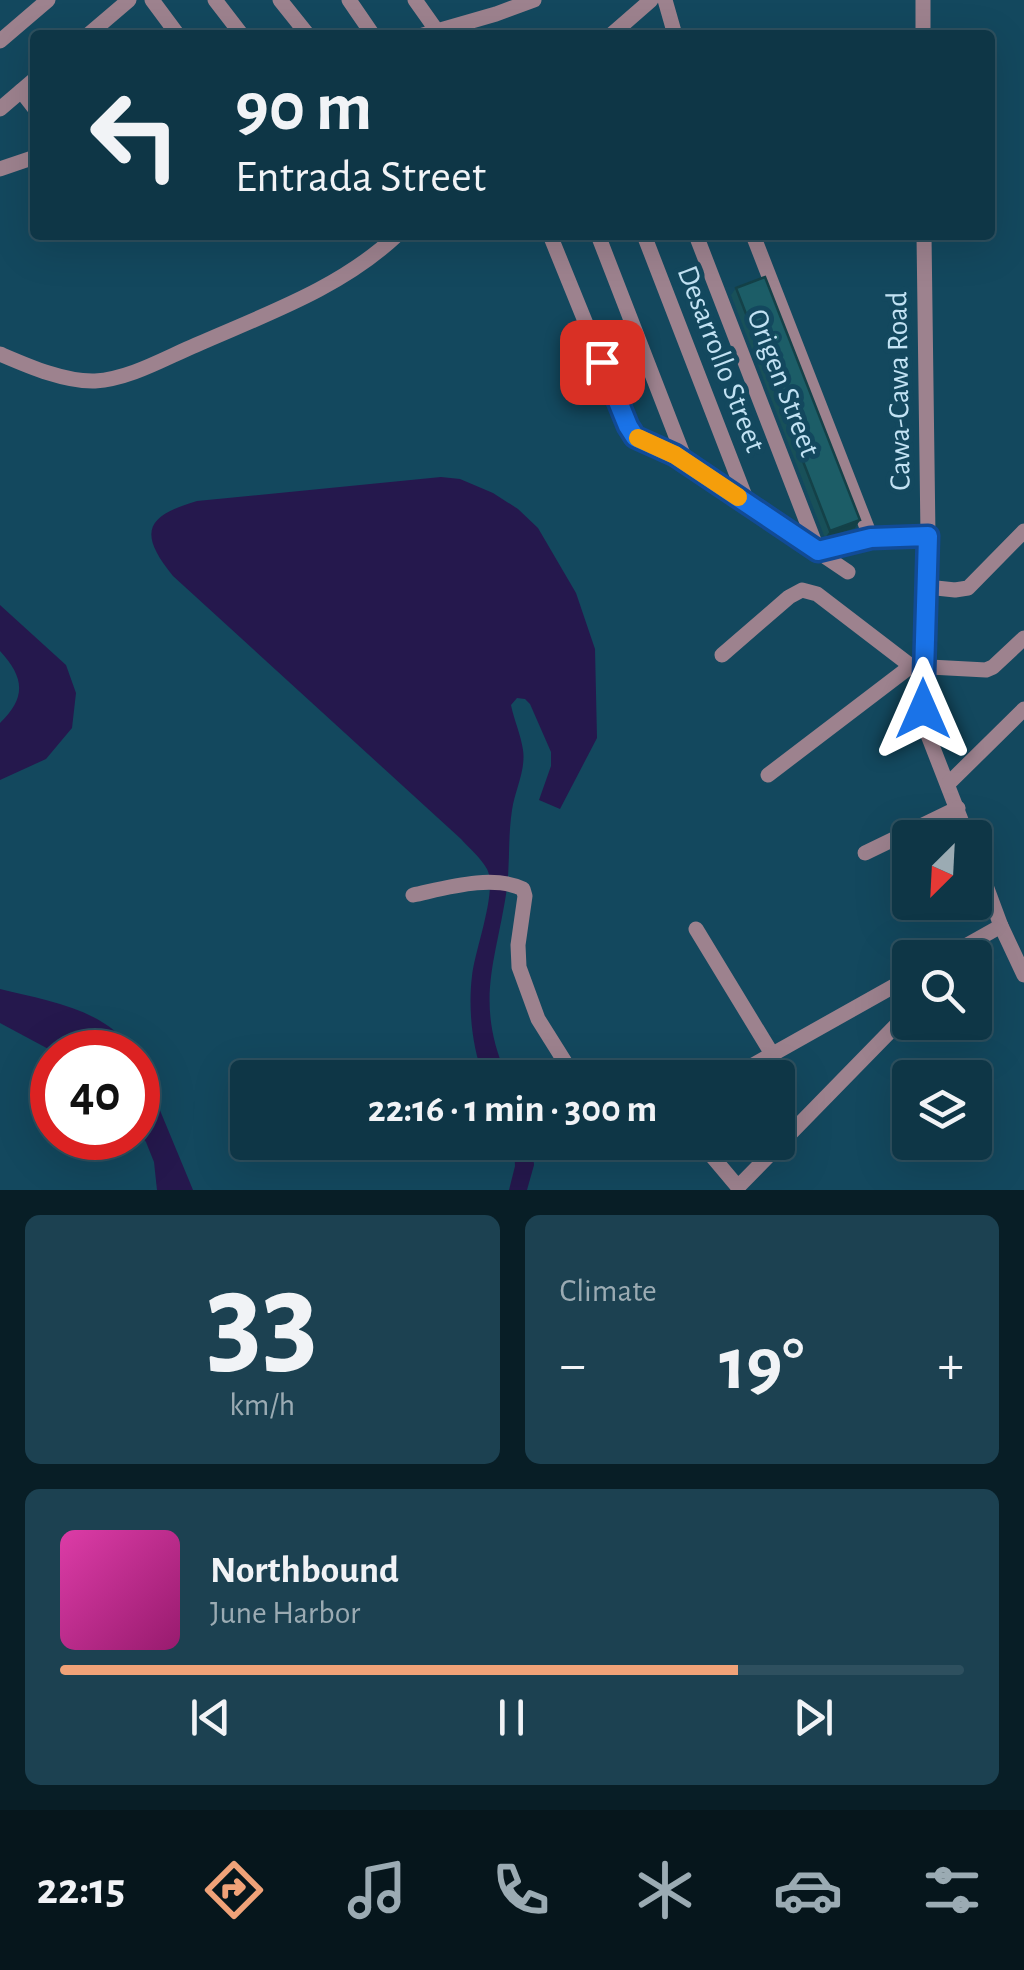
<!DOCTYPE html>
<html lang="en">
<head>
<meta charset="utf-8">
<style>
	:root { --surface:#0e3646; --page:#1c4151; --text:#f1f3f6; --muted:#9babb3; --line:#2e505f; --accent:#f0a278 }
	body { margin:0; font-family:"Alegreya Sans",sans-serif; background:var(--page); color:var(--text); height:100vh; display:flex; flex-direction:column; font-size:38px; white-space:nowrap }
	* { box-sizing:border-box; margin:0 }
	p { font-size:32px; color:var(--muted) }
	.icon { flex:none; width:55px; height:55px; fill:none; stroke:currentColor; stroke-width:2; stroke-linecap:round; stroke-linejoin:round }
	.map { position:relative; height:1190px; overflow:hidden }
	.sheet { display:flex; flex-direction:column; gap:25px; padding:25px; background:#081e26; flex:1 }
	.sheet>* { flex:none }
	.hud { position:absolute; left:30px; top:30px; width:965px; height:210px; border-radius:10px; box-shadow:0 10px 40px #0002,0 0 0 2px var(--line); background:#0e3646; color:var(--text); overflow:hidden }
	.needle { width:65px; rotate:204deg }
	.buttons { position:absolute; left:892px; top:820px; display:grid; gap:20px }
	.buttons a { display:grid; place-items:center; width:100px; height:100px; border-radius:10px; background:var(--surface); box-shadow:0 10px 40px #0002,0 0 0 2px var(--line); font-size:50px }
	.speed { position:absolute; left:30px; top:1030px; display:flex; gap:20px; font-size:50px; font-weight:700; text-align:center }
	.speed>* { display:grid; place-content:center; width:130px; height:130px; border-radius:50%; background:var(--surface); box-shadow:0 10px 40px #0002,0 0 0 2px var(--line); line-height:1 }
	.speed .limit { border:15px solid #d22; background:#fff; color:#111 }
	.pin { position:absolute; display:grid; place-items:center; width:85px; height:85px; color:#fff; margin:-42px; border-radius:20px; box-shadow:0 5px 15px #0006 }
	.me { position:absolute; width:110px; margin:-55px; rotate:0deg; stroke-linejoin:round; filter:drop-shadow(0 0 8px #0008) }
	.turn { display:flex; align-items:center; gap:35px; height:210px; padding:0 40px; font-size:45px }
	.turn .icon { width:130px; height:130px; stroke-width:2.5 }
	.turn b { display:block; font-size:70px; line-height:85px }
	.big { font-size:75px; font-weight:600; line-height:1.1 }
	.sheet .widget { flex:1; display:flex; flex-direction:column; justify-content:center; gap:15px; min-width:0; padding:0 35px; border-radius:15px; background:var(--page) }
	.sheet .dial { align-items:center; gap:0 }
	.dial b { font-size:130px; line-height:1 }
	.song { display:flex; align-items:center; gap:30px }
	.cover { width:120px; height:120px; border-radius:15px; background:linear-gradient(135deg,hsl(320 70% 55%),hsl(320 70% 35%)) }
	.played { height:10px; border-radius:5px; background:linear-gradient(90deg,var(--accent) 75%,var(--line) 75%) }
	.keys { display:flex; justify-content:space-around; direction:ltr }
	.heat { display:flex; justify-content:space-between; align-items:center; font-size:55px; direction:ltr }
	.sheet .tiles { flex:1; display:grid; gap:25px; grid-template-columns:1fr 1fr }
	.widget:last-child { grid-column:span 2 }
	.trip { position:absolute; left:230px; top:1060px; width:565px; height:100px; border-radius:10px; background:var(--surface); box-shadow:0 10px 40px #0002,0 0 0 2px var(--line); font-weight:600; line-height:100px; text-align:center }
	.tabs { display:flex; height:160px; justify-content:space-around; align-items:center; background:#06161c; color:var(--muted) }
	.tabs .icon { width:70px; height:70px }
	.tabs .on { color:var(--accent) }
	.tabs b { font-size:45px; color:var(--text) }
	.map>svg:first-child { display:block }
	.water { fill:#25184d }
	.lines { fill:none; stroke-linecap:round; stroke-linejoin:round }
	.minor { stroke:#9d828e; stroke-width:15 }
	.wall { fill:#185059 }
	.shaded-wall { fill:#144148 }
	.building { fill:#1c5d67; stroke:#144148; stroke-width:2.5 }
	.route-casing { stroke:#114b97; stroke-width:25 }
	.route { stroke:#1a73e8; stroke-width:18 }
	.slow { stroke:#f59e0b; stroke-width:18 }
	.labels { text-anchor:middle; dominant-baseline:central; stroke-width:10; stroke-linejoin:round; paint-order:stroke }
	.street-label { font-size:30px; fill:#c2e2f3; stroke:#13485e }
</style>
</head>
<body>
<div class="map">
<svg width="1024" height="1190" viewBox="0 0 1024 1190">
	<rect width="100%" height="100%" fill="#13485e"/>
	<g class="water">
		<path d="M441 477 460 479 493 493 518 509 538 528 576 593 595 649 597 738 560 809 539 800 551 766V752L530 704 525 699 517 698 511 705C514 720 521 735 523 750 526 770 515 790 512 810 508 836 510 862 507 888 496 963 474 1001 507 1077H484C472 1049 468 1007 472 976 475 949 498 890 487 869 481 858 469 848 461 839L173 576C138 533 145 516 197 501Z"/>
		<path d="M0 605 66 665 76 693 72 728 46 759 0 780V723C27 697 24 677 0 651Z"/>
		<path d="M0 989C45 1000 107 1009 133 1052H54L0 1023Z"/>
		<polygon points="138,1062 159,1108 193,1190 157,1190 154,1162 146,1142 138,1131"/>
		<polygon points="514,1143 532,1143 534,1165 527,1190 509,1190 515,1166"/>
	</g>
	<g class="lines">
		<g class="minor">
			<polyline points="152,0 178,35"/>
			<polyline points="215,0 242,35"/>
			<polyline points="280,0 308,35"/>
			<polyline points="349,0 373,35"/>
			<polyline points="415,0 437,31"/>
			<polyline points="665,0 675,35"/>
			<polyline points="923,0 923,35"/>
			<polyline points="88,35 129,0"/>
			<polyline points="423,35 496,14 534,0"/>
			<polyline points="611,35 651,0"/>
			<polyline points="0,41 48,0"/>
			<polyline points="21,91 35,109"/>
			<polyline points="0,109 35,79"/>
			<polyline points="0,169 35,157"/>
			<polyline points="550,235 630,432 635,437 675,455 848,572"/>
			<polyline points="598,235 686,462"/>
			<polyline points="644,235 748,504"/>
			<polyline points="696,235 818,551"/>
			<polyline points="753,235 871,538"/>
			<polyline points="924,235 928,536 923,709 926,730 968,838"/>
			<path d="M0 354C28 366 64 382 95 381 130 379 165 358 196 345 266 314 341 288 397 235"/>
			<polyline points="818,551 871,538 928,536"/>
			<polyline points="927,587 955,590 968,588 1024,531"/>
			<polyline points="722,655 789,597 802,590 817,594 911,666 986,670 993,667 1024,638"/>
			<polyline points="768,775 911,666"/>
			<polyline points="949,783 1024,709"/>
			<polyline points="865,853 958,808"/>
			<polyline points="975,856 1001,926 1024,975"/>
			<path d="M413 895C446 888 492 874 523 889L525 896 518 945 519 967 538 1019 575 1078"/>
			<polyline points="696,929 772,1054"/>
			<polyline points="944,958 1001,926"/>
			<polyline points="730,1078 910,977"/>
			<polyline points="700,1142 738,1187 910,1011"/>
		</g>
	</g>
	<polygon class="wall" points="736,288 860,520 855,528 825,538 731,295"/>
	<polygon class="shaded-wall" points="860,520 855,528 825,538 830,531"/>
	<polygon class="building" points="765,277 860,520 830,531 736,288"/>
	<g class="lines">
		<g class="route-casing">
			<polyline id="route" points="602,362 628,426 635,437 675,455 818,551 871,538 928,536 923,709"/>
		</g>
		<use href="#route" class="route"/>
		<polyline class="slow" points="638,438 675,455 738,497"/>
	</g>
	<g class="labels">
		<g class="street-label">
			<text transform="translate(721 359) rotate(69)">Desarrollo Street</text>
			<text transform="translate(783 383) rotate(69)">Origen Street</text>
			<text transform="translate(899 391) rotate(-91)">Cawa-Cawa Road</text>
		</g>
	</g>
</svg>
<div class="buttons">
<a><svg class="needle" viewBox="-14 -14 28 28"><path d="M0-13l5 13h-10z" fill="#e53935"/><path d="M0 13l5-13h-10z" fill="#9babb3"/></svg></a>
<a><svg class="icon" aria-label="search" viewBox="0 0 24 24"><circle cx="10" cy="10" r="6"/><path d="M15 15l6 6"/></svg></a>
<a><svg class="icon" aria-label="layers" viewBox="0 0 24 24"><path d="M12 4l9 5-9 5-9-5zM3 14l9 5 9-5"/></svg></a>
</div>
<div class="speed"><div class="limit">40</div></div>
<div class="pin" style="left:602px;top:362px;background:#d93025"><svg class="icon" aria-label="arrive" viewBox="0 0 24 24"><path d="M6 21V4h12l-3 4 3 4H6"/></svg></div>
<svg class="me" style="left:923px;top:709px" viewBox="-20 -20 40 40"><path d="M0-17L14 15 0 8-14 15z" fill="#1a73e8" stroke="#fff" stroke-width="4"/></svg>
<div class="trip">22:16 · 1 min · 300 m</div>
<div class="hud">
<div class="turn"><svg class="icon" aria-label="left" viewBox="0 0 24 24"><path d="M17 20v-9H6M10 6l-5 5 5 5"/></svg><div><b>90 m</b>Entrada Street</div></div>
</div>
</div>
<section class="sheet">
<div class="tiles">
<div class="widget dial"><b>33</b><p>km/h</p></div>
<div class="widget"><p>Climate</p>
<div class="heat"><a>−</a><b class="big">19°</b><a>+</a></div>
</div>
<div class="widget">
<div class="song"><i class="cover"></i><div><b>Northbound</b><p>June Harbor</p></div></div>
<div class="played"></div>
<div class="keys"><svg class="icon" aria-label="previous" viewBox="0 0 24 24"><path d="M18 5L8 12l10 7zM5 5v14"/></svg><svg class="icon" aria-label="pause" viewBox="0 0 24 24"><path d="M8 5v14M16 5v14"/></svg><svg class="icon" aria-label="next" viewBox="0 0 24 24"><path d="M6 5l10 7-10 7zM19 5v14"/></svg></div>
</div>
</div>
</section>
<nav class="tabs">
<b>22:15</b>
<svg class="icon on" aria-label="directions" viewBox="0 0 24 24"><path d="M12 3l9 9-9 9-9-9zM9 14v-3h6M13 9l2 2-2 2"/></svg>
<svg class="icon" aria-label="music" viewBox="0 0 24 24"><path d="M9 18V5l10-2v13"/><circle cx="6" cy="18" r="3"/><circle cx="16" cy="16" r="3"/></svg>
<svg class="icon" aria-label="phone" viewBox="0 0 24 24"><path d="M5 4h4l2 5-3 2q2 4 5 5l2-3 5 2v4C11 20 4 13 5 4z"/></svg>
<svg class="icon" aria-label="climate" viewBox="0 0 24 24"><path d="M12 3v18M4 7l16 10M4 17L20 7"/></svg>
<svg class="icon" aria-label="car" viewBox="0 0 24 24"><path d="M5 17H2v-5l4-1 3-4h7l3 4 3 1v5h-3M9 17h6M6 11h13"/><circle cx="7" cy="17" r="2"/><circle cx="17" cy="17" r="2"/></svg>
<svg class="icon" aria-label="filters" viewBox="0 0 24 24"><path d="M4 7h16M4 17h16"/><circle cx="9" cy="7" r="2"/><circle cx="15" cy="17" r="2"/></svg>
</nav>
</body>
</html>
